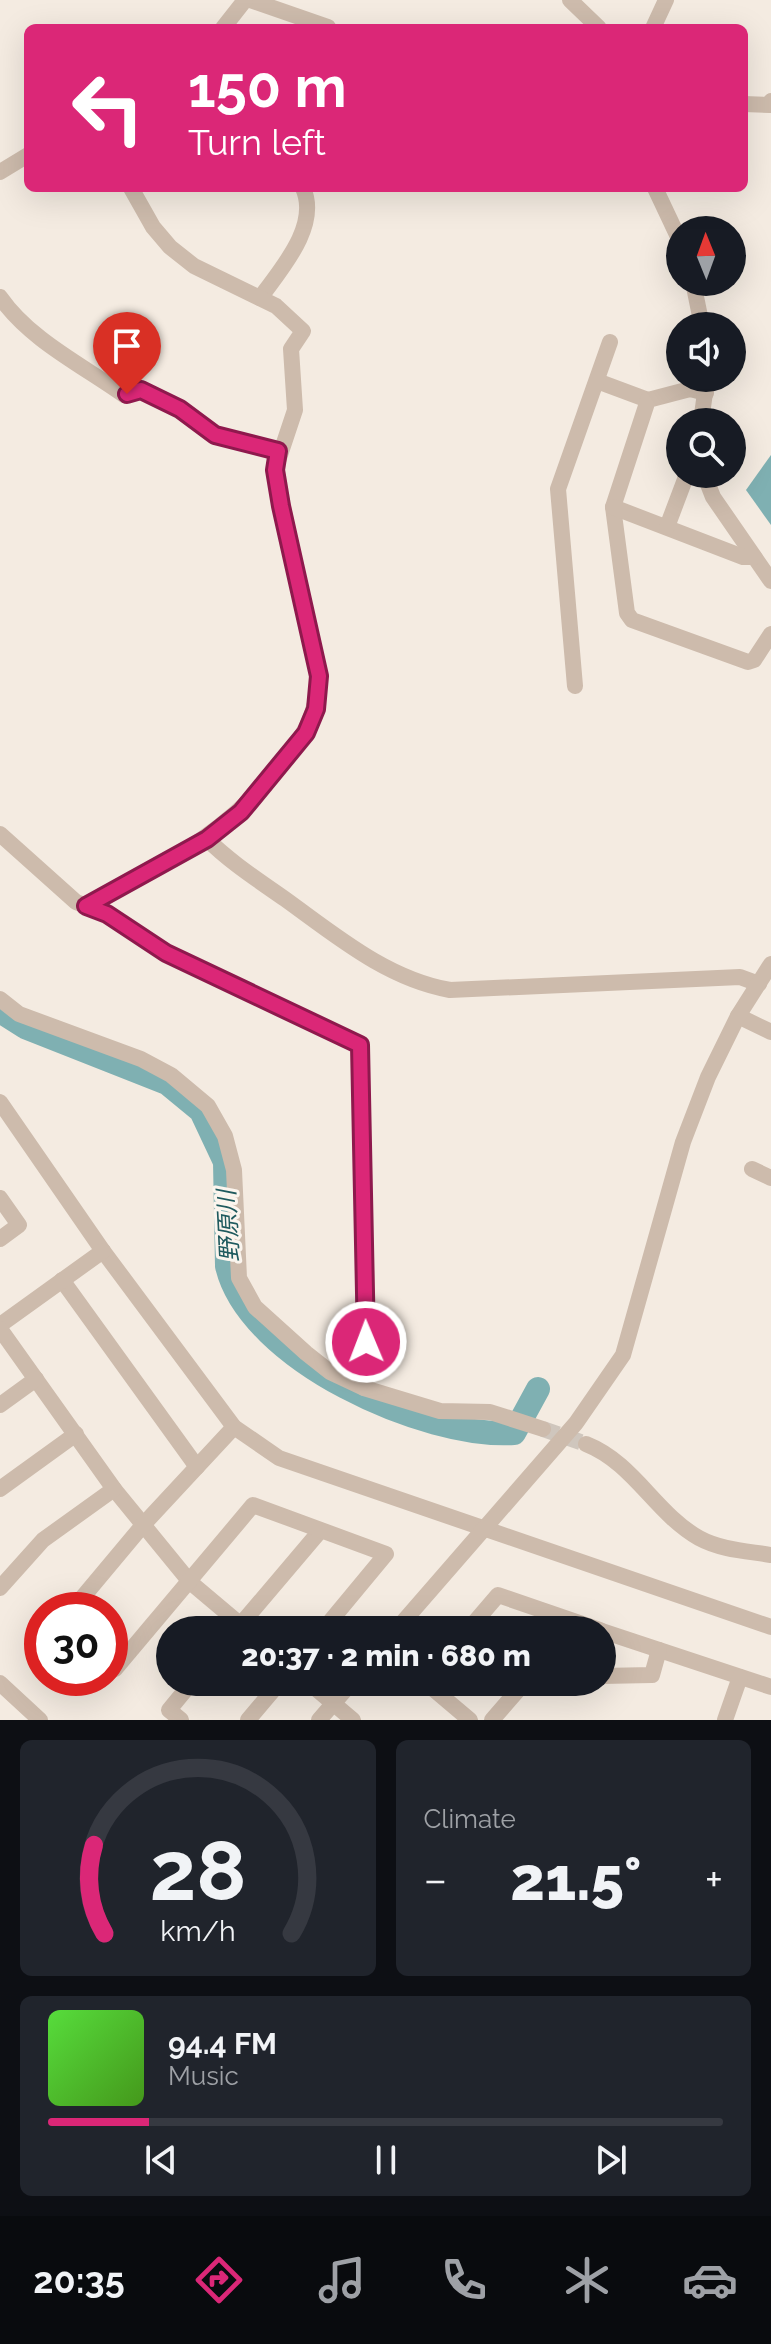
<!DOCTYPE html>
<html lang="en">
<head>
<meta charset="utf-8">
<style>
	:root { --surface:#171b24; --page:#20242c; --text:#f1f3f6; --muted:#9ea1a6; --line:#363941; --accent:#db2777 }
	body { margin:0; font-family:Raleway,"Noto Sans JP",sans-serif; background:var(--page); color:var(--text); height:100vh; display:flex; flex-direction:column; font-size:30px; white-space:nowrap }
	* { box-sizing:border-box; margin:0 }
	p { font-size:26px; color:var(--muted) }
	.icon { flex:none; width:44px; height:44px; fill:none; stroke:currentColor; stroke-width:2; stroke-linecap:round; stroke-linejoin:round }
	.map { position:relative; height:1720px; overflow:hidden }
	.sheet { display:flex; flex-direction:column; gap:20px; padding:20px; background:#0d0f14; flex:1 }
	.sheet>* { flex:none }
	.hud { position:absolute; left:24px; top:24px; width:724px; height:168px; border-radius:12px; box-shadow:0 8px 32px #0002; background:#db2777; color:#fff; overflow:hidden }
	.needle { width:52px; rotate:359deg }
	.buttons { position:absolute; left:666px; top:216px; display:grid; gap:16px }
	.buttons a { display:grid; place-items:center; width:80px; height:80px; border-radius:50%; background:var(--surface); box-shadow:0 8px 32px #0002; font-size:40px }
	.speed { position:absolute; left:24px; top:1592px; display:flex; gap:16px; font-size:40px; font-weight:700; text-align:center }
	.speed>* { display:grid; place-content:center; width:104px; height:104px; border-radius:50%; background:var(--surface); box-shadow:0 8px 32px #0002; line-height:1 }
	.speed .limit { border:12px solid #d22; background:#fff; color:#111 }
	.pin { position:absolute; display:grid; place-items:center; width:68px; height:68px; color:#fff; margin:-82px -34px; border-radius:50% 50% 50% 0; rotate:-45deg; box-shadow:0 0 8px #0007 }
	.pin .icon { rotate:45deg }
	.me { position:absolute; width:88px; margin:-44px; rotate:359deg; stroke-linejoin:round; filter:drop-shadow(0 0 6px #0008) }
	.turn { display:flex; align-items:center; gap:28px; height:168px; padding:0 32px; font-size:36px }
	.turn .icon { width:104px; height:104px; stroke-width:2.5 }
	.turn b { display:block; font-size:56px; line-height:68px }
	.big { font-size:60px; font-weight:800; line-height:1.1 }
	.sheet .card { flex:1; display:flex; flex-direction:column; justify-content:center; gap:12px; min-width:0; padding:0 28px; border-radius:12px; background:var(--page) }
	.sheet .dial { align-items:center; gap:0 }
	.dial svg { height:208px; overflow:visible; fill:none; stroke:var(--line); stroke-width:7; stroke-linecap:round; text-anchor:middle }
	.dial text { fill:var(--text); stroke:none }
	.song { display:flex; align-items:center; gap:24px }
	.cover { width:96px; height:96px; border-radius:12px; background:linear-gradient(135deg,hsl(110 70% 55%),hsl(100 70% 35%)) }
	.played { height:8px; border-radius:4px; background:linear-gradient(90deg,var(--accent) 15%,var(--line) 15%) }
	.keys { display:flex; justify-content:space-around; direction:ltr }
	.heat { display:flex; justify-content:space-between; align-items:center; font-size:44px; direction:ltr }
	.sheet .tiles { flex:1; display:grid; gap:20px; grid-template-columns:1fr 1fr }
	.card:last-child { grid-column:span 2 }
	.trip { position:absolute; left:156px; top:1616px; width:460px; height:80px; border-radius:40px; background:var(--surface); box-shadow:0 8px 32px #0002; font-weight:800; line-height:80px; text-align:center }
	.menu { display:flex; height:128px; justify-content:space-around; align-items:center; background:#090b0e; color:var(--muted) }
	.menu .icon { width:56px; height:56px }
	.menu .active { color:var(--accent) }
	.menu b { font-size:36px; color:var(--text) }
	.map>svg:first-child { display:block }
	.water { fill:#7fb0b2 }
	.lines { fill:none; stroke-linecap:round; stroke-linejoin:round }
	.river { stroke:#7fb0b2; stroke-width:24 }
	.minor-tunnel { stroke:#cfc6bd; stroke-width:16; stroke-dasharray:16 8; stroke-linecap:butt }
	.minor { stroke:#cdbbac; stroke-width:16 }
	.route-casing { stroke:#8e194d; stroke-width:20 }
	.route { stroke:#db2777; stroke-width:14 }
	.labels { text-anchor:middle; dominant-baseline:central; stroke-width:6; stroke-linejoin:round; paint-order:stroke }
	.water-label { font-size:24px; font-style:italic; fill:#1f5a5e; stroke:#fbf5ee }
</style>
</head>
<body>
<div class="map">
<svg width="771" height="1720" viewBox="0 0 771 1720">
	<rect width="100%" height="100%" fill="#f4ebe1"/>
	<polygon class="water" points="771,455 771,525 746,490"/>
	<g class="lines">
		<path class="river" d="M0 1011 25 1027 167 1083 201 1111 225 1162 227 1266C249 1360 425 1439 514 1433L538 1389"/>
		<polyline class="minor-tunnel" points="543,1429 586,1444"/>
		<g class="minor">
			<polyline points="250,0 328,27"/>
			<polyline points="570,0 599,28"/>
			<polyline points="223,28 245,0"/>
			<polyline points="653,28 666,0"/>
			<polyline points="744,104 770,105 771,101"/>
			<polyline points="0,172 28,155"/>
			<polyline points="655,188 680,241"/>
			<polyline points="693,282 702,326"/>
			<path d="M0 297C30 340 82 365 124 395L141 390 180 409 215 435 278 451"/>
			<path d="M260 298C281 269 320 226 303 188"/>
			<polyline points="597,381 648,400"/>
			<polyline points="706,393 690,389 648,400 613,507 627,613 632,620 748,662 754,660 771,634"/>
			<polyline points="701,422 707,378"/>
			<polyline points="704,474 713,497 771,581"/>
			<polyline points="613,507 743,557 754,557"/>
			<polyline points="667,527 687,474"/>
			<polyline points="575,686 558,489 610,342"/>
			<polyline points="0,834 76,902 107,914 166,953 360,1045 366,1371 364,1388"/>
			<path d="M207 839C230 862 258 880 285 899 335 935 387 979 450 990L740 977 759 984"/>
			<path d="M86 906C160 865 225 836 278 768 304 735 316 719 319 676L275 470 295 410 291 349 303 331 276 306 194 266 170 247 153 227 131 188"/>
			<polyline points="0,999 19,1014 141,1059 171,1075 208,1106 225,1136 234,1170 239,1278 255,1307 306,1353 330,1372 364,1388 440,1411 490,1412 543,1429"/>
			<polyline points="738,1016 771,1032"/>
			<polyline points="0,1102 103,1251 234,1427 279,1458 771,1627"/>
			<polyline points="752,1169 771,1178"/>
			<polyline points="0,1198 19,1225 0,1239"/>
			<polyline points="62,1280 197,1467"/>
			<polyline points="0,1325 103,1251"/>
			<polyline points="0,1329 114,1489 190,1582 247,1630"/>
			<polyline points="0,1405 36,1379"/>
			<path d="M586 1444C634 1463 655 1513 699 1538 721 1550 747 1551 771 1555"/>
			<polyline points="0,1489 76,1434"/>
			<polyline points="0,1588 43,1540 114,1489"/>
			<polyline points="72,1610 143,1525 234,1427"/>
			<polyline points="236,1630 320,1531"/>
			<polyline points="396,1630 576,1423 623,1355 683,1142 708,1077 738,1016 771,964"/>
			<polyline points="468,1630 498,1595 600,1630"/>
			<polyline points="602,1631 771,1687"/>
			<polyline points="110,1667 115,1669 253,1505 386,1554 323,1630"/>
			<polyline points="602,1676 652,1675 659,1650"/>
			<polyline points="308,1682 353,1720"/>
			<polyline points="425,1682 470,1720"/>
			<polyline points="0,1683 40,1720"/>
			<polyline points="181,1720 169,1710 192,1682"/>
			<polyline points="248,1720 280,1682"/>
			<polyline points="319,1720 352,1682"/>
			<polyline points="492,1720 525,1682"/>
			<polyline points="725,1720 740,1677"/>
		</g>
	</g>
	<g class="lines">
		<g class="route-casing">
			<polyline id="route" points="127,394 141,390 180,409 215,435 278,451 275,470 281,506 319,676 316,709 306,733 241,812 207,839 86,906 107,914 166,953 360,1045 366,1342"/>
		</g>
		<use href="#route" class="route"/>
	</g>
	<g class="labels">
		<g class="water-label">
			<text transform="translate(228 1226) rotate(-93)">野原川</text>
		</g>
	</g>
</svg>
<div class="buttons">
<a><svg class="needle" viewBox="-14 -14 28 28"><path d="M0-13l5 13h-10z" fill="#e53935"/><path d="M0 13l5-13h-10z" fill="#9ea1a6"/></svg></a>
<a><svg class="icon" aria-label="sound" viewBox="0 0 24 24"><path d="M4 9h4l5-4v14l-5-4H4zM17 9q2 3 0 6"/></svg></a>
<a><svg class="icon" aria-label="search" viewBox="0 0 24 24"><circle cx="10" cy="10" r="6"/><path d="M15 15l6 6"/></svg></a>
</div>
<div class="speed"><div class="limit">30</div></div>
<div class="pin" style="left:127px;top:394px;background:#d93025"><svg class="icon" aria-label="arrive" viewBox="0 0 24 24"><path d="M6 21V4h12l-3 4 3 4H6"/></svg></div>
<svg class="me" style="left:366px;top:1342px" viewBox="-20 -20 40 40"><circle r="17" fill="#db2777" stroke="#fff" stroke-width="3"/><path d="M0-11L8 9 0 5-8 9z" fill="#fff"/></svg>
<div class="trip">20:37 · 2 min · 680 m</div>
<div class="hud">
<div class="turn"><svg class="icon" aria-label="left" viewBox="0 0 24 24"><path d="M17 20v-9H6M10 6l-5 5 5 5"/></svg><div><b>150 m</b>Turn left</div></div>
</div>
</div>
<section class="sheet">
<div class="tiles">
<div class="card dial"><svg viewBox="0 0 100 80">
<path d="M14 69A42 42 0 1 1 86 69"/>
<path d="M14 69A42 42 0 0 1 10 35" stroke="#db2777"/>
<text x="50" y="56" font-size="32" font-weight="700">28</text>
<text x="50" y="72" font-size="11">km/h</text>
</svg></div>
<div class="card"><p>Climate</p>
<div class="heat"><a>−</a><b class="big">21.5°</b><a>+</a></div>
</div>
<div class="card">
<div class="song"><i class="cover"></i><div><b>94.4 FM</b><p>Music</p></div></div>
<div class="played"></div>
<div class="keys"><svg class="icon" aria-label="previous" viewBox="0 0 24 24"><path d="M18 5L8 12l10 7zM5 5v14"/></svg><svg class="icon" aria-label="pause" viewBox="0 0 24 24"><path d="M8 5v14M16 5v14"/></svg><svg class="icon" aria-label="next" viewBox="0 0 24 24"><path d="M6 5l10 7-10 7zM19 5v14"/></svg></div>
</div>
</div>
</section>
<nav class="menu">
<b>20:35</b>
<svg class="icon active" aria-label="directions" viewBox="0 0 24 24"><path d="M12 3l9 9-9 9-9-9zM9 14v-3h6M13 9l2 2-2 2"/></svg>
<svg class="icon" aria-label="music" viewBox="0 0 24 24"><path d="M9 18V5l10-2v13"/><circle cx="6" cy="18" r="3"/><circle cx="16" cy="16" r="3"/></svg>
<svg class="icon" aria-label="phone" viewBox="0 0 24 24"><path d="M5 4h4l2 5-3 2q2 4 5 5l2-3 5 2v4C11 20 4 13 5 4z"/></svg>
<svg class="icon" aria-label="climate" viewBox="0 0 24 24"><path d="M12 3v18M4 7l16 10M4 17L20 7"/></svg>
<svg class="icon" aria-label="car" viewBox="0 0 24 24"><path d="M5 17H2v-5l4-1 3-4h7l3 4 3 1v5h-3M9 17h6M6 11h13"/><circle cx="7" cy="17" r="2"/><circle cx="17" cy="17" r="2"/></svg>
</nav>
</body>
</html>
